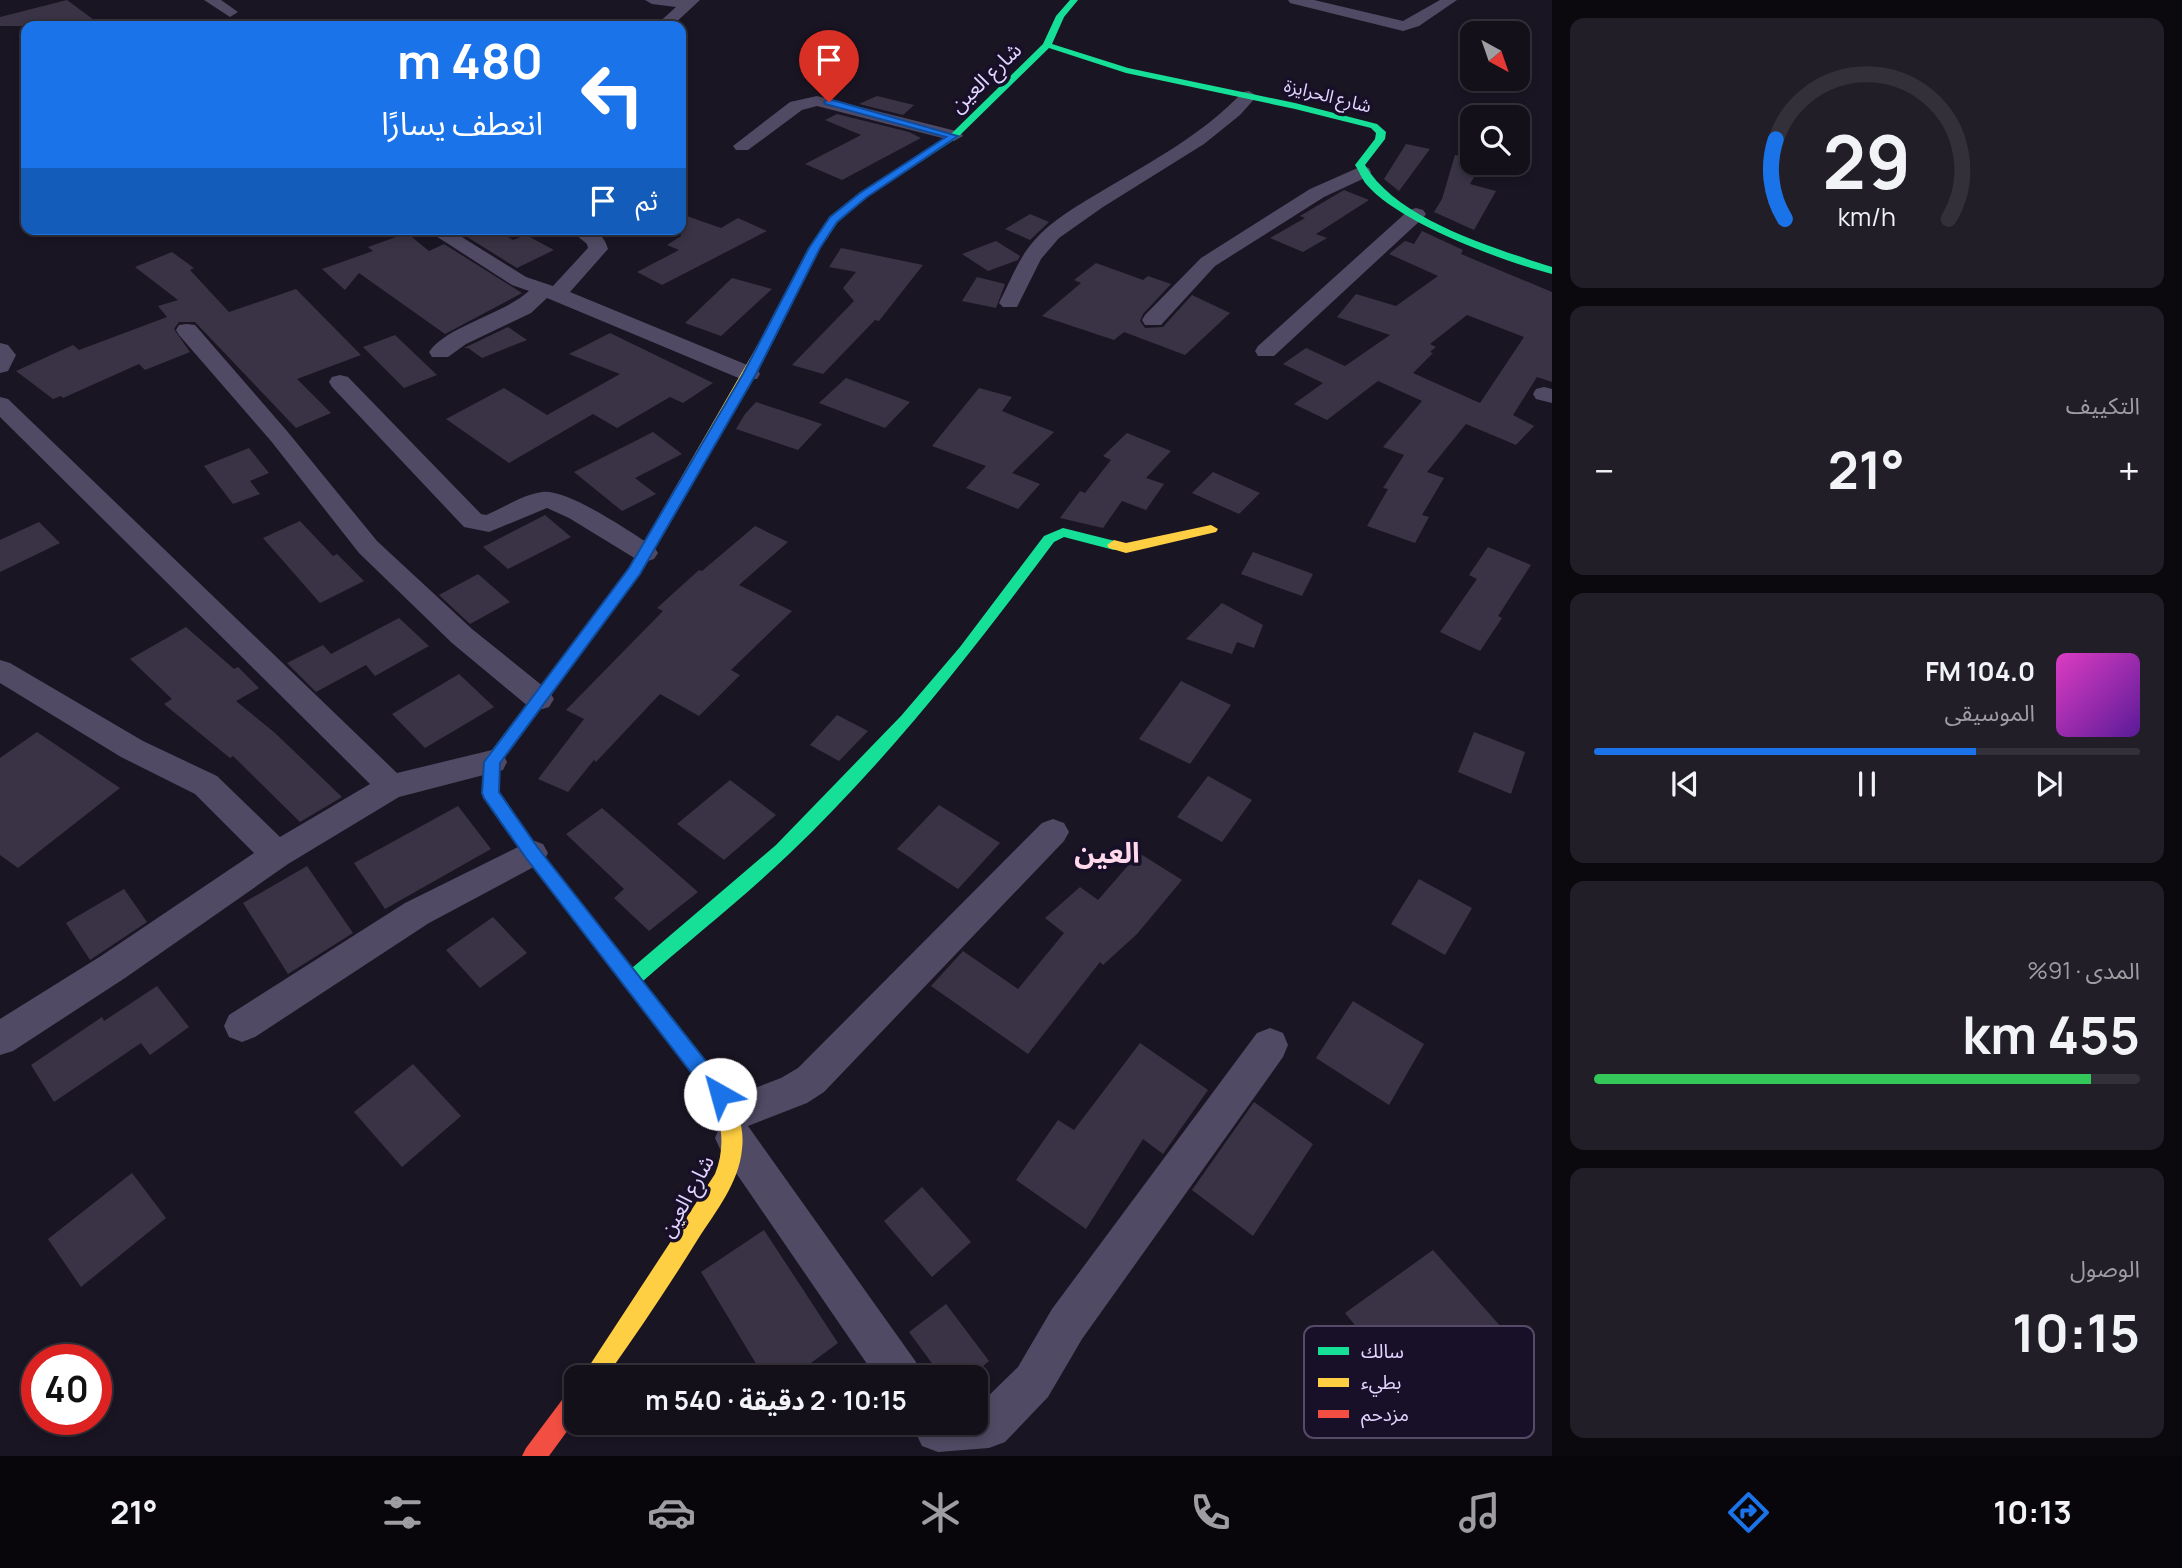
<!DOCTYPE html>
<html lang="ar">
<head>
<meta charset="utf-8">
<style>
	:root { --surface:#14101a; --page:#211e27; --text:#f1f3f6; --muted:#9d9da2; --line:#333039; --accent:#1a73e8 }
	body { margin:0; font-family:Manrope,"Noto Sans Arabic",sans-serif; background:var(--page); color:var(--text); direction:rtl; height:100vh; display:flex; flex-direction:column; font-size:26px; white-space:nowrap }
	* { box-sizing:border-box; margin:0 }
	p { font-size:23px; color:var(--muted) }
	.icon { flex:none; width:38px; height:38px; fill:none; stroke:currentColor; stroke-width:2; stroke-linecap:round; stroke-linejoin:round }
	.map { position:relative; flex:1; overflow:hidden; direction:ltr }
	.sheet { display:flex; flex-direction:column; gap:18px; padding:18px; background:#0b090e; width:630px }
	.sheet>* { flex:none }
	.banner { position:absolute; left:21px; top:21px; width:665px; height:214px; border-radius:14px; box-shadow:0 4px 10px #0003,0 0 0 2px var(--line); direction:rtl; background:#1a73e8; color:#fff; overflow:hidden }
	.needle { width:46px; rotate:140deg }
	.controls { position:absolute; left:1460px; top:21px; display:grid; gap:14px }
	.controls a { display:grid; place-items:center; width:70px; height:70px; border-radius:14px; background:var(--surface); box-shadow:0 4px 10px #0003,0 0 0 2px var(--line); font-size:35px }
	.speed { position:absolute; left:21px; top:1344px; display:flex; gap:14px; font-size:35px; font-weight:700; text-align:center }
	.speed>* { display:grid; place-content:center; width:91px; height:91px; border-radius:50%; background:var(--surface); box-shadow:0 4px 10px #0003,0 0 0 2px var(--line); line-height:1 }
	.speed .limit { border:10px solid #d22; background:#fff; color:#111 }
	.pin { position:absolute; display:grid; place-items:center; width:60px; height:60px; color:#fff; margin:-72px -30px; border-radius:50% 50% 50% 0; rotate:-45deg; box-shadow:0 0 7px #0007 }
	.pin .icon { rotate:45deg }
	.me { position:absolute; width:77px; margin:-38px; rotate:322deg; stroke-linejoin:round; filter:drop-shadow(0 0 5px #0008) }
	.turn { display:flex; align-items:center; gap:24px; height:147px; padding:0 28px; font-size:32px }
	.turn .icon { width:91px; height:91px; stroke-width:2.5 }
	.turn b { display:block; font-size:49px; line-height:60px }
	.then { display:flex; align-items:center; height:66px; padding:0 28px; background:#0003; gap:14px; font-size:26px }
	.big { font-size:52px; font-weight:700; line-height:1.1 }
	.sheet .widget { flex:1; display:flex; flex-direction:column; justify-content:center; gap:10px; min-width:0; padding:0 24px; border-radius:14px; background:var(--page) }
	.sheet .dial { align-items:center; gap:0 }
	.dial svg { height:182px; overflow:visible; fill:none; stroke:var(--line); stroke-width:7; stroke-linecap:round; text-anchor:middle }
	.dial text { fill:var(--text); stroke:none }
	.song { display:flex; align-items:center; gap:21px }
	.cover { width:84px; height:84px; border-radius:10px; background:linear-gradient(135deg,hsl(310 70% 55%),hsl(270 70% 35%)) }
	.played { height:7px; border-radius:4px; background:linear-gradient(90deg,var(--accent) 70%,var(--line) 70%) }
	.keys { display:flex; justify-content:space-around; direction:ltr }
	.heat { display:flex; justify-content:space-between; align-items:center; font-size:38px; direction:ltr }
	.charge { height:10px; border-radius:5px; background:linear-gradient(90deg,#34c759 91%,var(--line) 0) }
	.trip { position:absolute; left:564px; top:1365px; width:424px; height:70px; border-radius:14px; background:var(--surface); box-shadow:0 4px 10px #0003,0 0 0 2px var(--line); font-weight:700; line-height:70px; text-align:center; direction:rtl }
	.tabs { display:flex; height:112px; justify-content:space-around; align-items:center; background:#08060a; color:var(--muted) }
	.tabs .icon { width:49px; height:49px }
	.tabs .active { color:var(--accent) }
	.tabs b { font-size:32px; color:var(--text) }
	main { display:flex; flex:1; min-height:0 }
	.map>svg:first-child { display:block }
	.building { fill:#393345; fill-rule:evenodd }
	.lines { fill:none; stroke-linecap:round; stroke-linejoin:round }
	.street { fill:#504a64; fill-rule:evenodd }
	.fast { fill:#16e098; fill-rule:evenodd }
	.slow { fill:#ffcf43; fill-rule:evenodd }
	.jam { fill:#f24e42; fill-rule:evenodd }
	.route { fill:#1a73e8; stroke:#114b97; stroke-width:2 }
	.labels { text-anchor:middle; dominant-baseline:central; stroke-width:7; stroke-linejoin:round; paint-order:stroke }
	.far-street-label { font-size:18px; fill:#e2d6ff; stroke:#180f29 }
	.street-label { font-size:21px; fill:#e2d6ff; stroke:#180f29 }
	.district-label { font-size:28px; font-weight:bold; fill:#ffd8ea; stroke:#180f29 }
	.key { fill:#180f29; stroke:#554b69; stroke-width:2 }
	.key-label { font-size:19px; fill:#e2d6ff }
</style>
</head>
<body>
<main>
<section class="sheet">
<div class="widget dial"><svg viewBox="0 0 100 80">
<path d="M14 69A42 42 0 1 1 86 69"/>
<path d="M14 69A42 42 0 0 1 10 34" stroke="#1a73e8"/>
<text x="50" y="56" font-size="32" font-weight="700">29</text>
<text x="50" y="72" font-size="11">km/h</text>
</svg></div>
<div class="widget"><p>التكييف</p>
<div class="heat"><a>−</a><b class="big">21°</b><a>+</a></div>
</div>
<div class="widget">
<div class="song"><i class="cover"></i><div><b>104.0 FM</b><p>الموسيقى</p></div></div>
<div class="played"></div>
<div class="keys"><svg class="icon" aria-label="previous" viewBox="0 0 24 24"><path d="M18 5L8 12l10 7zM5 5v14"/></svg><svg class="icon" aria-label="pause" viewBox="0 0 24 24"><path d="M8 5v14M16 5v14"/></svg><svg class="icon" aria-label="next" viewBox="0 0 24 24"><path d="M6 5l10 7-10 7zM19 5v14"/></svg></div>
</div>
<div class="widget"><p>المدى · 91%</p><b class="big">455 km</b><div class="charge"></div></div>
<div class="widget"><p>الوصول</p><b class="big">10:15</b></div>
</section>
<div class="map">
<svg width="1552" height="1456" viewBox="0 0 1552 1456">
	<rect width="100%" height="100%" fill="#1a1523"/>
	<g class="building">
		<polygon points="67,0 102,26 0,26 0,17"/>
		<polygon points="877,96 914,105 903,115 859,104"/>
		<polygon points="837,114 909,132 921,138 842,180 805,164 861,135 825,120"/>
		<polygon points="1406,144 1430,149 1399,191 1384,179"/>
		<polygon points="1455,155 1472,159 1472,163 1482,163 1470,184 1496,191 1474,230 1434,212 1442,199"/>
		<polygon points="1344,190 1369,200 1316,234 1327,238 1303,252 1270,238 1305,218 1300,216"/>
		<polygon points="681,214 721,228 738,218 767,231 662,285 637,272 679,250 667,245 681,236"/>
		<polygon points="1030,214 1049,222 1030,240 1005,229"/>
		<polygon points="479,229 494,229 513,240 526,235 554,250 517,268 464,235"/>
		<path d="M1422 231 1463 250 1461 254 1552 292V382L1537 377 1513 415 1534 426 1516 445 1466 424 1427 472 1444 478 1422 515 1429 517 1415 543 1367 526 1388 489 1383 488 1404 455 1383 447 1422 401 1378 381 1327 420 1294 404 1323 383 1283 364 1306 348 1345 366 1390 335 1337 317 1356 294 1396 306 1438 276 1389 254 1405 241 1414 244ZM1467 315 1524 337 1480 403 1413 373 1433 353 1430 352 1436 347 1430 344Z"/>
		<polygon points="407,233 429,251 444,244 522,293 445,334 359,273 345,290 322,269 373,251 368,247"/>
		<polygon points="996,241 1020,256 1018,260 988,271 962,254"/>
		<polygon points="841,248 923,265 879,321 875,320 823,374 792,365 854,301 843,288 856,272 829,267"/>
		<polygon points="172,252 194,268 190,270 229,312 296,289 361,355 297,379 331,413 296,428 195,322 179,322 174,329 190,352 145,370 139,364 63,398 61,396 53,399 16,371 73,345 79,350 167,317 158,306 178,300 135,267"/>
		<polygon points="1096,263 1143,280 1148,276 1171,284 1143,314 1140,321 1145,328 1163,327 1192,295 1230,313 1185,355 1124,332 1114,340 1042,316 1081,283 1074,280"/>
		<polygon points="977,277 1005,284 996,308 962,301"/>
		<polygon points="732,278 772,289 721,336 685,323"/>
		<polygon points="508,327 527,340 482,358 468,348 464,348"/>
		<polygon points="610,333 713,383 683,403 670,397 617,428 593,414 509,463 446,419 504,388 547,415 620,374 569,354"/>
		<polygon points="395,335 437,375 404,388 363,347"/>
		<polygon points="846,378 910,402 885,428 819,403"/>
		<polygon points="979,388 1012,397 1002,411 1054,432 1012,473 1040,484 1018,509 966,488 986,466 932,446"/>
		<polygon points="756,402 822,424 798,450 736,429 745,414"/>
		<polygon points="653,432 682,454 635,478 656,494 622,511 574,472"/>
		<polygon points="1127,433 1171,451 1146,478 1164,484 1146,510 1122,501 1103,528 1060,518 1080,491 1085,493 1111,460 1103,456"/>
		<polygon points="249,448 269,473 250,481 260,494 233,504 204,466"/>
		<polygon points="1213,472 1260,493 1239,514 1192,493"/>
		<polygon points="545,515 571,537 508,569 483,547"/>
		<polygon points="300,521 333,556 337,554 364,581 320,603 263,538"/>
		<polygon points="39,522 60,543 0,572 0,540"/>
		<polygon points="755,526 788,542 739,585 792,611 731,670 740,675 699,716 660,694 596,762 594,760 568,792 538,779 584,719 566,710 663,611 657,608 699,570 702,571"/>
		<polygon points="1488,547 1531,565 1498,616 1502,618 1480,651 1440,632 1477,579 1469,575"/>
		<polygon points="1253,552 1313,574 1302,596 1241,574"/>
		<polygon points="478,574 510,602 470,624 439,595"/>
		<polygon points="1222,603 1263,625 1254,648 1237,642 1232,654 1186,639"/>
		<polygon points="399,618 429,646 375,676 366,665 316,692 287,663 323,645 331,654"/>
		<polygon points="186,627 234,669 238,667 259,688 236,701 275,733 342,797 300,822 233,756 230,758 164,704 172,699 130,659"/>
		<polygon points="459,674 494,707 425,748 392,714"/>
		<polygon points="1181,681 1231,705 1190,764 1139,739"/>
		<polygon points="837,715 868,731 839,761 810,745"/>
		<polygon points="37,732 120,788 18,868 0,855 0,758"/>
		<polygon points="1474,732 1525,752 1511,794 1458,772"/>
		<polygon points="1208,776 1252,800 1222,842 1177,817"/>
		<polygon points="730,780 776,815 724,860 677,824"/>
		<polygon points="939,805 1000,843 958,889 897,849"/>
		<polygon points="458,806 491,849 385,909 354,863"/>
		<polygon points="602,808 698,892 649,931 614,898 624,889 566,834"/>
		<polygon points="1139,853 1182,880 1137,934 1103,965 1100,962 1028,1054 931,986 963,951 1018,989 1064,933 1045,918 1080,887 1098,900"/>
		<polygon points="307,866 353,933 288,974 243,903"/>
		<polygon points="1419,879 1472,908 1445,955 1391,924"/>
		<polygon points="124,889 147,922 90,960 66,923"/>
		<polygon points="493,917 527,953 480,988 446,950"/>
		<polygon points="157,986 189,1027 150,1055 141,1043 54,1102 31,1065 102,1017 104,1021"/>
		<polygon points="1353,1001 1424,1044 1389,1105 1316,1058"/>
		<polygon points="1140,1043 1208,1090 1163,1154 1143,1139 1086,1229 1016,1180 1058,1120 1074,1130"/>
		<polygon points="413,1064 461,1116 402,1167 354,1112"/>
		<polygon points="1254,1102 1313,1144 1253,1236 1192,1190"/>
		<polygon points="132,1173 166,1218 81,1287 48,1239"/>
		<polygon points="922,1187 971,1242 932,1277 884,1221"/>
		<polygon points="764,1230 838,1343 792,1377 764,1377 701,1272"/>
		<polygon points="1433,1250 1502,1328 1413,1396 1345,1313"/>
		<polygon points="946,1304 989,1361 970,1377 942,1377 909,1332"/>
	</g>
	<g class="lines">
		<g class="street">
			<polygon points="204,0 221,0 238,12 230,17"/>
			<polygon points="645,0 700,0 672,26 655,26 676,7 652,4"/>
			<polygon points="1288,0 1314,0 1403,21 1440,0 1457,0 1419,26 1403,31 1290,3"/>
			<path d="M1249 91 1257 96 1240 115 1204 144 1103 207 1059 238 1041 259 1017 307H1003L999 303C1010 282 1018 259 1033 242 1051 220 1079 205 1102 191 1152 161 1202 135 1243 92Z"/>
			<polygon points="817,96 960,132 963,136 954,141 817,106 802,110 748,150 736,150 733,146 790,102"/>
			<polygon points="1362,166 1369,168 1371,172 1369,176 1324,197 1215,266 1161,325 1145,325 1142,320 1145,315 1201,258 1310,189"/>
			<polygon points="1416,208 1423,210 1426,214 1423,218 1274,356 1258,356 1255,351 1258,346 1409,210"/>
			<path d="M425 229H449L526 277 553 286 588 248 587 244 569 229C587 229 603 229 608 249L570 292 757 369 760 374 757 379H741L547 298 531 313 466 344 448 357H432L429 352C447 326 502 315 529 291L512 285Z"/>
			<polygon points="187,324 195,325 287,431 377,541 472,629 549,691 554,699 549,707 539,710 529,707 452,643 359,553 271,441 179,335 176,330 179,325"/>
			<polygon points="0,343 8,345 16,355 8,371 0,373"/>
			<path d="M340 375 348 377 481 514 486 515C503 508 524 494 542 492 569 489 630 532 654 547L658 553 654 559 645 562 636 559 569 518 547 508 489 532 464 527 332 387 329 382 332 377Z"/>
			<polygon points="1544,387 1552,389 1552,403 1536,399 1533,394 1536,389"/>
			<polygon points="0,397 8,399 397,773 492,750 503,754 507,762 503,770 399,797 288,864 125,978 13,1051 0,1055 0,1019 101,956 254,853 195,794 121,757 0,683 0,660 10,663 143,741 217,776 280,837 370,784 0,417"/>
			<polygon points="1053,819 1064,823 1069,832 1064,841 824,1092 807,1103 748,1126 916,1362 922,1377 876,1377 721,1151 715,1138 719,1128 713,1115 719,1102 781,1078 798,1068 1042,823"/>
			<polygon points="532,840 543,844 548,853 543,862 429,923 255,1037 242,1042 229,1037 224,1026 229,1015 405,903"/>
			<polygon points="1270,1028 1283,1033 1288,1045 1283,1057 1082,1339 1048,1397 1005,1442 989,1448 938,1452 922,1446 911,1423 975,1423 975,1405 979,1405 1018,1367 1052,1309 1257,1033"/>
		</g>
		<g class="fast">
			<path d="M1070 0H1078L1064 17 1052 44 1128 68 1295 103 1377 124 1386 132 1385 139 1365 165C1397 220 1494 248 1552 267V274C1502 261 1399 223 1366 184 1362 179 1359 171 1355 165L1375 139 1376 133 1371 128 1295 109 1126 73 1049 48 957 138 867 197 838 222 820 248 776 334 766 336 764 334 810 248 830 218 859 193 951 134 1043 44 1056 16Z"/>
			<path d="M1063 528 1119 542 1121 545 1114 550 1064 537 1054 542C972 652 888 760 788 855 742 899 691 939 643 981L727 1087 730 1094 727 1101 720 1103 713 1101 526 858 484 798 482 793 486 758 576 639H586L588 643 586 647 500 763 498 792 538 848 632 968 776 845 901 716 960 647 1044 536Z"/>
		</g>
		<g class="slow">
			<polygon points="770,331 776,334 642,571 586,647 576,647 574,643 576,639 629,568 764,334"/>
			<polygon points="1211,525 1218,529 1216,532 1126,553 1109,548 1107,545 1114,540 1126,543"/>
			<path d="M720 1085 727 1087C736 1107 745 1127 742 1149 739 1183 716 1211 698 1239 669 1286 638 1332 606 1377H582L715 1174C726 1146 722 1121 710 1094L713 1087Z"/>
		</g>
		<polygon class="jam" points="576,1389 576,1419 549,1456 522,1456 526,1448 568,1392"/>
	</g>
	<polygon class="route" points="829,99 958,136 867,197 837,222 820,248 756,374 640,574 500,763 499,792 538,848 727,1088 730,1094 727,1101 720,1104 713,1101 526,858 484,798 482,793 484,762 629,568 743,374 809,248 830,217 860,193 946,137 825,104 824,102"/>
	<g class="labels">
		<g class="far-street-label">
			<text transform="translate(1328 95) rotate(14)">شارع الحرايزة</text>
		</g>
		<g class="street-label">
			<text transform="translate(985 77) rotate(-44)">شارع العين</text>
			<text transform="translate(686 1196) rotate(-61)">شارع العين</text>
		</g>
		<g class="district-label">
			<text x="1107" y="852">العين</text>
		</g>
	</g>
	<rect x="1304" y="1326" width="230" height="112" rx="10" class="key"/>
	<rect x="1318" y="1347" width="31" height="8" fill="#16e098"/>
	<rect x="1318" y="1378" width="31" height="9" fill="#ffcf43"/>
	<rect x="1318" y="1410" width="31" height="8" fill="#f24e42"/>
	<g class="key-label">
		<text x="1361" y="1358">سالك</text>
		<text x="1361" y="1389">بطيء</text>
		<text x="1361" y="1421">مزدحم</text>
	</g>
</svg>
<div class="controls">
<a><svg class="needle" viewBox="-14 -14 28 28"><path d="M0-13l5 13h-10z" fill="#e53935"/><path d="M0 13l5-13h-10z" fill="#9d9da2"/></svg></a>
<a><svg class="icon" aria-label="search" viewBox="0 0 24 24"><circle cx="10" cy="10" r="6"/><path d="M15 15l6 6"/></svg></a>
</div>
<div class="speed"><div class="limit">40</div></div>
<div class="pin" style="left:829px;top:102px;background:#d93025"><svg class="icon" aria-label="arrive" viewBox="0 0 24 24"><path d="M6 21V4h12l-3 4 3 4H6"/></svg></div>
<svg class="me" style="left:720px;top:1094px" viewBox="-20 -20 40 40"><circle r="19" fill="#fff"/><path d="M0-13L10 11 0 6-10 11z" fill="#1a73e8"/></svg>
<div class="trip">10:15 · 2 دقيقة · 540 m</div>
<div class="banner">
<div class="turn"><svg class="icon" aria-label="left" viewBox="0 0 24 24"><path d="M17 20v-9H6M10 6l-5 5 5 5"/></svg><div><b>480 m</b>انعطف يسارًا</div></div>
<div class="then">ثم<svg class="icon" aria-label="arrive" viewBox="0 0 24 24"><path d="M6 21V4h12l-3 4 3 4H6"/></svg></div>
</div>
</div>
</main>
<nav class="tabs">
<b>10:13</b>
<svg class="icon active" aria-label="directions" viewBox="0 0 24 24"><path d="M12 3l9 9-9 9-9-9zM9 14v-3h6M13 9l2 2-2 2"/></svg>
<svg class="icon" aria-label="music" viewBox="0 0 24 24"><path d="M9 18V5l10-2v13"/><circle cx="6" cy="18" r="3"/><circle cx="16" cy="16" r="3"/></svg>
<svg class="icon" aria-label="phone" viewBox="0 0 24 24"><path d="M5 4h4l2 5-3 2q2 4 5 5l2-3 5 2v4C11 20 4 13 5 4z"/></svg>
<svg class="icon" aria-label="climate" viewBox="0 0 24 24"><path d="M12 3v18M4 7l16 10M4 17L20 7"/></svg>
<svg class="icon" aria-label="car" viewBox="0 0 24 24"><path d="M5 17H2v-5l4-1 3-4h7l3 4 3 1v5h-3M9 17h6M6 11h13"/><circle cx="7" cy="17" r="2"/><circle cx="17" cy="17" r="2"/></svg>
<svg class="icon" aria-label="filters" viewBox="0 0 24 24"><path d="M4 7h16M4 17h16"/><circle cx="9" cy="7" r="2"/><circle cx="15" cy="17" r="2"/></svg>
<b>21°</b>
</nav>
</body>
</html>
